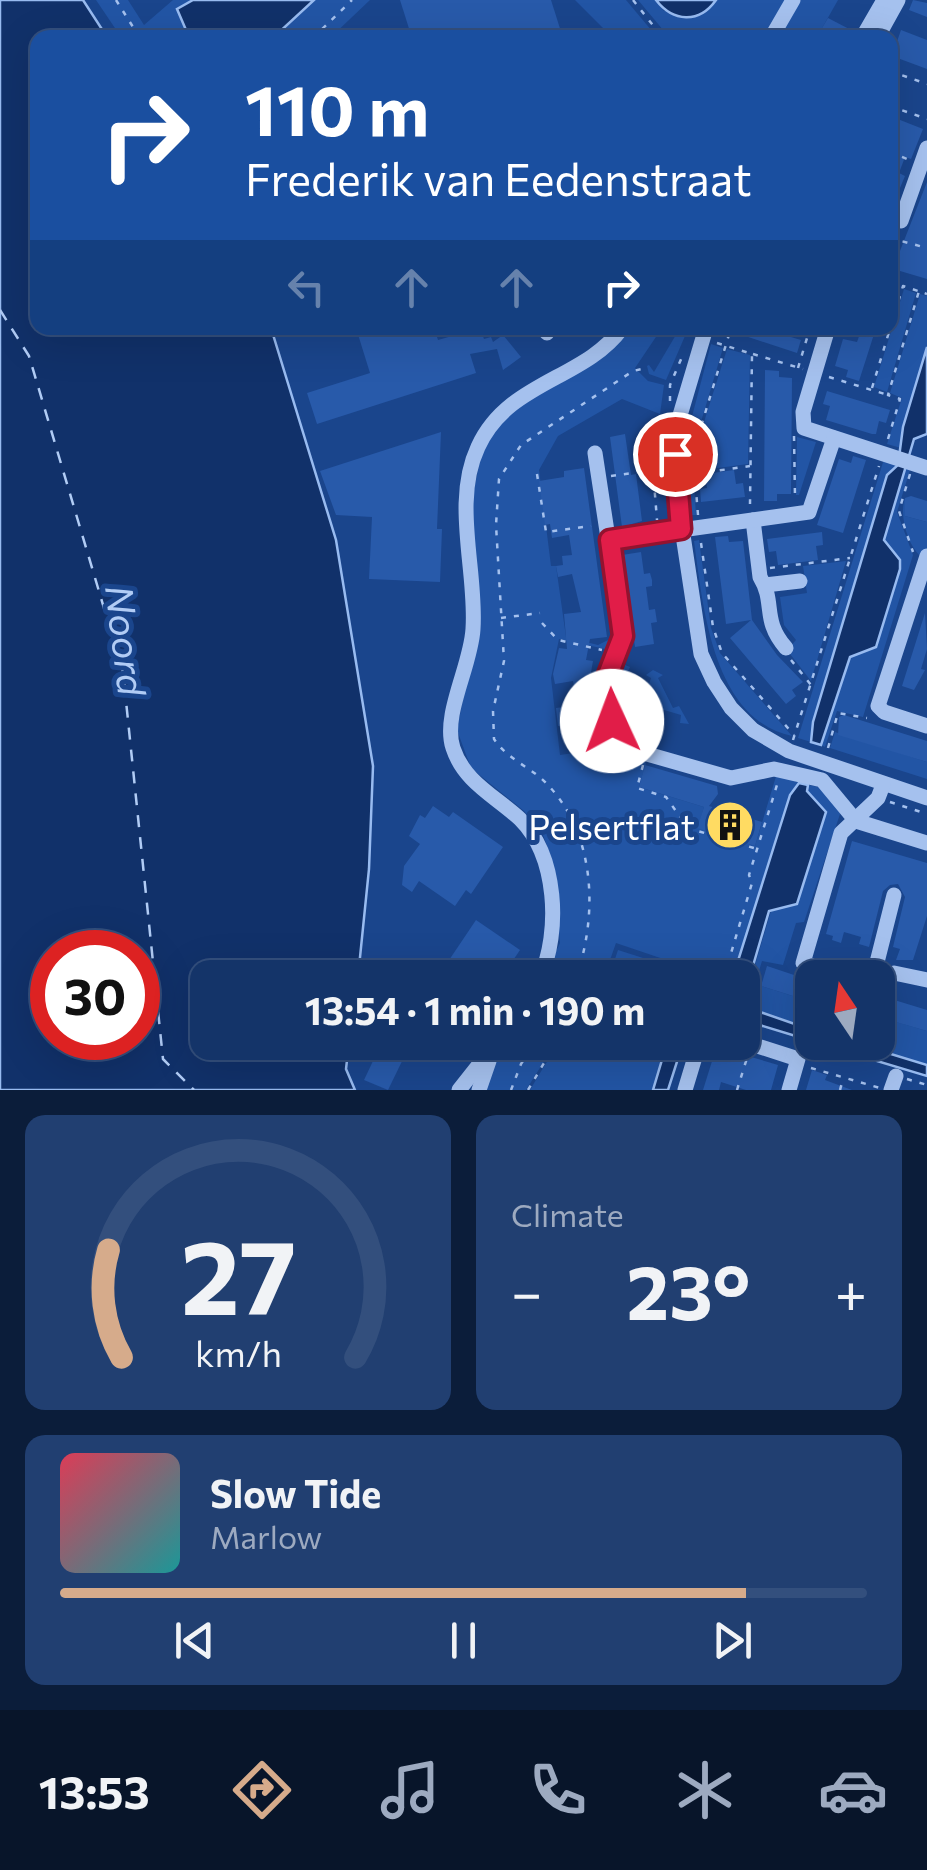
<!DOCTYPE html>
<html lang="en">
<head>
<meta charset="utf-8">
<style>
	:root { --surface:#143469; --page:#213f71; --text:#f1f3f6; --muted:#9daac0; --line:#334f7d; --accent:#d6ab8b }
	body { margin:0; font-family:Commissioner,sans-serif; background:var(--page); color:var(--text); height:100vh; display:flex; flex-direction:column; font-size:38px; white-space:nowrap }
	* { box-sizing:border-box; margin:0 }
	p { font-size:32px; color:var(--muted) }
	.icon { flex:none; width:55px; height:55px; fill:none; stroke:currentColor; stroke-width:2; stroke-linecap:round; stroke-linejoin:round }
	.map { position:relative; height:1090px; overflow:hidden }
	.sheet { display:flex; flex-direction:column; gap:25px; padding:25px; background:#0b1d3a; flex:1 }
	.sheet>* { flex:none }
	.top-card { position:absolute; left:30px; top:30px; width:868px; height:305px; border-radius:20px; box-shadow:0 10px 40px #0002,0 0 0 2px var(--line); background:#1a4fa0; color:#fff; overflow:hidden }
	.needle { width:65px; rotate:347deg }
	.tools { position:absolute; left:795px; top:960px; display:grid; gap:20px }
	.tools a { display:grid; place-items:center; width:100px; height:100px; border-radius:20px; background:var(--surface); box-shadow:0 10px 40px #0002,0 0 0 2px var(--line); font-size:50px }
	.speed { position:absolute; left:30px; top:930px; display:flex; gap:20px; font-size:50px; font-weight:700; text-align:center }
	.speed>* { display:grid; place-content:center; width:130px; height:130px; border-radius:50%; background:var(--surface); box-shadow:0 10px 40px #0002,0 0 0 2px var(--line); line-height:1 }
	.speed .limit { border:15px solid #d22; background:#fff; color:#111 }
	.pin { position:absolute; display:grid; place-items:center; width:85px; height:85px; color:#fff; margin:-42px; border:5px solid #fff; border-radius:50%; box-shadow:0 2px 10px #0007 }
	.me { position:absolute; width:110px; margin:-55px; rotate:358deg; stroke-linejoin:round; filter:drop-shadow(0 0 8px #0008) }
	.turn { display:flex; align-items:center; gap:35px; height:210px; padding:0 50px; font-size:45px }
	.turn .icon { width:130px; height:130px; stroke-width:2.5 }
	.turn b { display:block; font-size:70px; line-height:85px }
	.lanes { display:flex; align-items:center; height:95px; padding:0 50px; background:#0003; justify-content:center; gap:50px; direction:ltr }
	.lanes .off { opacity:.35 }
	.big { font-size:75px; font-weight:700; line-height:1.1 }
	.sheet .tile { flex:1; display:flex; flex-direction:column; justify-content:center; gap:15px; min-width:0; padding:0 35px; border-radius:20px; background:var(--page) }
	.sheet .dial { align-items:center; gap:0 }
	.dial svg { height:260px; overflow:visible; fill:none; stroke:var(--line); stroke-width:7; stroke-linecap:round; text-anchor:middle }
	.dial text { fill:var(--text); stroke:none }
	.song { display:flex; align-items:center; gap:30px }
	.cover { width:120px; height:120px; border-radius:15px; background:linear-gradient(135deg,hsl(350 70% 55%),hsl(180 70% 35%)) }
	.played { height:10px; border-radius:5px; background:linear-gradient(90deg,var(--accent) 85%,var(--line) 85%) }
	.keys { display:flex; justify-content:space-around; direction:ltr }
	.heat { display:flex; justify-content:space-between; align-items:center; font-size:55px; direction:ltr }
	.sheet .tiles { flex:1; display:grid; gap:25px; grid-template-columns:1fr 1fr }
	.tile:last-child { grid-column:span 2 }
	.trip { position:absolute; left:190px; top:960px; width:570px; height:100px; border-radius:20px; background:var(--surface); box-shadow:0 10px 40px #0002,0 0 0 2px var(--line); font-weight:700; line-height:100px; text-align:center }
	.menu { display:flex; height:160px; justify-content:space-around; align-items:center; background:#08152a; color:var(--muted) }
	.menu .icon { width:70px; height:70px }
	.menu .current { color:var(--accent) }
	.menu b { font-size:45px; color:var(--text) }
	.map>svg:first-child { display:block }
	.green { fill:#2255a5 }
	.water { fill:#11316a; stroke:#98bbf0; stroke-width:2.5; fill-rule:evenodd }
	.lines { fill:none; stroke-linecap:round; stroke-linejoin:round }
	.ferry { stroke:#b1ccf5; stroke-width:2.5; stroke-dasharray:12 10; stroke-linecap:butt }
	.building { fill:#285aaa }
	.path { stroke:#a5c1ee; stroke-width:2.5; stroke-dasharray:5 8; stroke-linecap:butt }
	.minor { stroke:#a5c1ee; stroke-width:15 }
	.route-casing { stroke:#92132f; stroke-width:25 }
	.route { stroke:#e11d48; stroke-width:18 }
	.labels { text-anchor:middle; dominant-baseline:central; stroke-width:10; stroke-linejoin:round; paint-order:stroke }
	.poi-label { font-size:35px; fill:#fff; stroke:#1a458c; text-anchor:end }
	.water-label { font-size:38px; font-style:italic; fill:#b1ccf5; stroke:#1a458c }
</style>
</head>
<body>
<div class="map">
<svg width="927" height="1090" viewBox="0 0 927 1090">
	<rect width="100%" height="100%" fill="#1a458c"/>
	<g class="green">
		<polygon points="96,0 128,0 144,25 173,0 193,0 177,10 189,37 121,37"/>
		<polygon points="314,0 370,0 331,37 274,38"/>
		<polygon points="575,0 626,0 657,37 612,37"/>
		<polygon points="638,0 656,0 664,11 712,6 716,0 787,0 765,38 669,37"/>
		<polygon points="794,0 838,0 817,37 773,38"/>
		<polygon points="904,289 916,293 887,392 874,387"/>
		<polygon points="920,294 927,296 927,347 903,427 901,448 887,444 902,398 890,393"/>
		<polygon points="629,328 662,328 635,368 648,381 664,385 660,414 622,399 558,436 539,470 551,566 556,566 566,637 598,645 612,638 610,650 559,639 551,678 560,755 587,751 615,739 646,763 639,787 704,807 698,827 755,846 777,773 799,783 790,795 733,977 678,977 681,965 616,943 604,977 544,977 560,943 552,860 542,832 524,811 471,768 457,730 471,658 472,499 482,451 504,416"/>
		<polygon points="677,333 685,336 666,380 649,374 647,366 649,365 654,372"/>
		<polygon points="711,344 723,348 692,452 696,515 691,515 684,447"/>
		<polygon points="727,349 750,355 748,464 695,471 698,441"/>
		<polygon points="797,437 816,442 799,495 796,495"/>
		<polygon points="884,459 898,465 887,476 813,722 811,742 798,738"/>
		<polygon points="906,465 911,467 897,512 913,555 863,717 837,711 825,747 821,745 849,657 876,647 901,563 884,540"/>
		<path d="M905 498V516L927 522V551L920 556C907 543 899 515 905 498Z"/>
		<path d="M699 540 711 628 720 653 792 736C712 719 703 605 694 541Z"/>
		<polygon points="846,561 811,681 787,650 796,640 784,625 780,597 807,593 803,566"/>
		<path d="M625 665 630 667C616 695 614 725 651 734L647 747C615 729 618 712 613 679L620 681Z"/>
		<polygon points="653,670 663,675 658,678 673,708 679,706 689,724 680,723 681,715 654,707 651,714 641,708 640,692 646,693 651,678 646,675"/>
		<polygon points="835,732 927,762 927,779 830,748"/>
		<polygon points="808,785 819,787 841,811 804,922 796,923 783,965 762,961 755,984 812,1002 812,1030 743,1006"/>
		<polygon points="618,950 665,965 662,977 609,977"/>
		<polygon points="888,1001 883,1018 927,1031 927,1065 855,1043 878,1042 878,1007"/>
		<polygon points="505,1043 567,1043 543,1063 526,1090 484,1090 495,1058"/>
		<polygon points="572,1043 667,1043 653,1090 530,1090 546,1063"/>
	</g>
	<g class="water">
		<path d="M0 0H83L107 37 38 38V328H271L336 540 373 766 369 869 358 977 208 978V1042L349 1043 346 1069 355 1090H0ZM52 952H138V1038H52Z"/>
		<polygon points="193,0 314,0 274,37 189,37 177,9"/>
		<path d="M656 0H716C699 24 673 22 656 0Z"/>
		<polygon points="927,347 927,434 914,439 884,540 900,560 900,569 876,647 850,657 821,745 811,742 813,722 887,475 898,465 903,427"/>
		<polygon points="799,783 808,785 807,791 826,812 797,904 769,911 743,1000 742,978 733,977 790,795"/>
		<polygon points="743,1006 812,1030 812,1041 743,1020"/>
		<polygon points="667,1043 683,1043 668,1090 653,1090"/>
		<polygon points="817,1043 855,1043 927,1065 927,1076"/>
	</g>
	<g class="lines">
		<polyline class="ferry" points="0,310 29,356 123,672 163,1059 194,1090"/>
	</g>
	<g class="building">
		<polygon points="400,0 551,0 563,38 412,38"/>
		<polygon points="913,0 927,3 927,17 909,10"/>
		<polygon points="828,18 853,31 851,38 839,38 822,28"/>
		<polygon points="901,30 927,40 927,69 892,56"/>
		<polygon points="890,116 923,129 911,159 905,157 899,173 905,176 900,188 894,186 891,194"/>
		<polygon points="927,182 927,279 890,268 890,254 898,256"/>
		<polygon points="356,328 434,328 438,340 480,328 484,339 491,337 493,342 503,335 521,357 503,370 497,349 470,354 476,373 317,424 307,393 370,373"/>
		<polygon points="721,328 760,328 801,340 797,353"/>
		<polygon points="862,328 876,328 859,381 846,377 848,370 835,366 843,339 857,342"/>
		<polygon points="765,370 779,371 779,377 792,378 791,494 777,494 777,501 764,501"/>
		<polygon points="827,391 890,410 886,423 879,421 876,434 872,434 826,420 830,406 823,404"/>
		<polygon points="441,432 437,529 442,529 440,582 369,579 372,517 336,515 320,471"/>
		<polygon points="625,434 631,475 636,474 642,521 622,527 610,437"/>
		<polygon points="853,456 866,460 843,533 817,525 839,459 851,463"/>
		<polygon points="584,468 607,637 590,639 586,660 593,661 590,678 594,715 605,738 591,744 582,724 558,726 556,708 578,705 573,681 555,684 553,674 559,648 567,649 564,614 581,612 572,574 558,577 556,566 563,565 562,556 572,555 569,535 552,538 550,524 545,525 539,481 564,477 564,471"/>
		<polygon points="734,470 736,484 743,483 745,497 701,502 700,489 707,488 705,474"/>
		<polygon points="911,496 927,501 927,522 905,516 905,498"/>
		<polygon points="822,532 823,545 816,546 818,560 778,565 776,551 769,552 767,539"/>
		<polygon points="728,536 729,542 743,541 752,620 777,655 803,682 792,690 796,696 786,704 730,638 751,620 726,624 715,537"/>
		<polygon points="641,552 644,574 650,573 652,580 652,586 646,587 649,610 655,609 657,622 651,623 654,644 635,647 622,555"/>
		<polygon points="925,613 927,649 921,669 925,670 914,690 902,686"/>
		<polygon points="844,715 927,741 927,762 838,735 839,717"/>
		<polygon points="645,765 717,786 718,794 709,806 762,822 755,846 697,828 704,807 639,787"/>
		<polygon points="433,806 449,817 453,812 503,847 471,894 466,890 455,906 419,881 412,892 402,885 404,866 420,844 409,836 420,815 425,818"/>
		<polygon points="852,841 927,863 927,916 913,960 896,960 900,949 893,947 905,897 898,884 890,885 883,891 869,947 859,944 861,937 844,932 841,943 832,940 833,936 826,934"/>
		<polygon points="476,920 520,950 501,978 437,978"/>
		<polygon points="767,966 812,981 812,1002 761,986"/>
		<polygon points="878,995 927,1010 927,1031 882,1018 885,1009 878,1007"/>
		<polygon points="382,1042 390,1042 407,1051 388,1090 364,1080"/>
		<polygon points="718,1042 732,1046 731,1051 778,1065 771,1090 746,1090 721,1082 719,1090 703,1090"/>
		<polygon points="812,1070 827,1075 825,1080 852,1090 806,1090"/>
	</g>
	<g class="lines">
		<g class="path">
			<polyline points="116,0 140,38"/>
			<polyline points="633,0 663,38"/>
			<polyline points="313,38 352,0"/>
			<polyline points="890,71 927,84"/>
			<polyline points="890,106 927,119"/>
			<polyline points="890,152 907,159"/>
			<polyline points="890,238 927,248"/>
			<polyline points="890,282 901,286"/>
			<polyline points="668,328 690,335"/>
			<polyline points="717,343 752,354 750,504"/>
			<polyline points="753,354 803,369"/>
			<polyline points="798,368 810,328"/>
			<polyline points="829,377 888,395"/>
			<polyline points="872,388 903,286 918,291"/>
			<polyline points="670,401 670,385 682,357"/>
			<polyline points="794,436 795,498"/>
			<polyline points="888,439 900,399 888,395 919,291 927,294"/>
			<polyline points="647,452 650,469"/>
			<polyline points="537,474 546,532 591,526"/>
			<polyline points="694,474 750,466"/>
			<polyline points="910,474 899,511 913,552"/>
			<polyline points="611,476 653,470 657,520"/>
			<polyline points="698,515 693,453 731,328"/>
			<polyline points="701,543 713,627 722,653 794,735"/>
			<polyline points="770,568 850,558"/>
			<polyline points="501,618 540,613"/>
			<polyline points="542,623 558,640 602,650"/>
			<polyline points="791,660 811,685"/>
			<polyline points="793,740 879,466"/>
			<polyline points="828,748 838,713 867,718"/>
			<polyline points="643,765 637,788 666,797 688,828 757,849"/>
			<polyline points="890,802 927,814"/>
			<polyline points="555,971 576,977"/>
			<path d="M576 978C598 915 596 835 547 784 531 767 508 760 494 739L493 711 504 661 496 525 499 479 521 445 633 371 642 369"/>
			<polyline points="676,978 680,963 710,972 729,960 752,883 749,875 777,785"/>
			<polyline points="811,1068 880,1088"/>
			<polyline points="907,1079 927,1085"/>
			<polyline points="511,1090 521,1064 536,1042"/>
			<polyline points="528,1090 544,1063 569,1042"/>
			<polyline points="737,1090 747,1058"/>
			<polyline points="840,1090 843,1079"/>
		</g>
		<g class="minor">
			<polyline points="771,38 793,0"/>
			<polyline points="862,38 884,0"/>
			<polyline points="877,38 898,0"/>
			<polyline points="890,217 901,221 927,148"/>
			<polyline points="542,328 547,333"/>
			<polyline points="706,328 678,422 675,454 676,489 701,654 714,682 731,708 753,730 789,751 927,798"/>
			<polyline points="828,328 803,412 804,428 927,468"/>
			<polyline points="595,453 623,636 606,681 612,721 624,740 647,754 731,778 774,769 822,780 856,821 927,843"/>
			<path d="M753 520 760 577C776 603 761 619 786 648"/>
			<polyline points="610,540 809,512 834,438"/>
			<polyline points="927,556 878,706 884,712 927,726"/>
			<polyline points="765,585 800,581"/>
			<path d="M540 978C561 931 557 856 520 819 495 796 464 782 453 748 442 715 471 666 473 629 477 571 452 502 478 447 508 381 584 380 622 328"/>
			<polyline points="858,978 803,963 841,833 878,798 883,785"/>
			<polyline points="873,978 894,895"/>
			<polyline points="878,979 894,973 927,980"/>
			<polyline points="742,1041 798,1059 789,1090"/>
			<polyline points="459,1090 497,1042"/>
			<polyline points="479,1090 489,1061"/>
			<polyline points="685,1090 698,1047 705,1042"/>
			<polyline points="891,1090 896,1076"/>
		</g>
	</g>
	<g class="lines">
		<g class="route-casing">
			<polyline id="route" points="612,721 606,680 623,636 610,540 681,529 675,454"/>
		</g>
		<use href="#route" class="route"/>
	</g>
	<defs>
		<g id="building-disc" transform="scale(2.5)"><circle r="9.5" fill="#ffdb62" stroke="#1a458c"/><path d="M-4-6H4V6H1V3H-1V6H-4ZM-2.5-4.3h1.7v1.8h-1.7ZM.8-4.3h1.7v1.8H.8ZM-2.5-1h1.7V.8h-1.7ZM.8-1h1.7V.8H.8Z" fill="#111"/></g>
	</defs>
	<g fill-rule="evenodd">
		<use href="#building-disc" x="730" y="825"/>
	</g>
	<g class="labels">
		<g class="poi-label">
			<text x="695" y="825">Pelsertflat</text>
		</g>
		<g class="water-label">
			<text transform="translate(127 640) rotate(83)">Noord</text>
		</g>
	</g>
</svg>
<div class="tools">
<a><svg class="needle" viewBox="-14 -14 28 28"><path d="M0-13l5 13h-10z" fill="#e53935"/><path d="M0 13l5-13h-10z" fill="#9daac0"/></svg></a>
</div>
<div class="speed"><div class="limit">30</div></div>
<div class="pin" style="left:675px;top:454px;background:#d93025"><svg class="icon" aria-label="arrive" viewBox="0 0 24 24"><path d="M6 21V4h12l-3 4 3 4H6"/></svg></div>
<svg class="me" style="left:612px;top:721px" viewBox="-20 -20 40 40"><circle r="19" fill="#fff"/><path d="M0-13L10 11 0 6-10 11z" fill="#e11d48"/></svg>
<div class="trip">13:54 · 1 min · 190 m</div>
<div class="top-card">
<div class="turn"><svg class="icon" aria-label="right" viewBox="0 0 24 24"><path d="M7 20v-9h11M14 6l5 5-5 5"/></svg><div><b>110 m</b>Frederik van Eedenstraat</div></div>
<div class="lanes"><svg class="icon off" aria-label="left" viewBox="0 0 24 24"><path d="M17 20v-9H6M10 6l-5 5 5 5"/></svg><svg class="icon off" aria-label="ahead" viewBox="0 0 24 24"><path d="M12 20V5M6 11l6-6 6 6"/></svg><svg class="icon off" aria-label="ahead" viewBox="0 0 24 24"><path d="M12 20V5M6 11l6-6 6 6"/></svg><svg class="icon" aria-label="right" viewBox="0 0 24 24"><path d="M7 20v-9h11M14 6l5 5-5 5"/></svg></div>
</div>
</div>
<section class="sheet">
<div class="tiles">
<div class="tile dial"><svg viewBox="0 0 100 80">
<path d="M14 69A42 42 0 1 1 86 69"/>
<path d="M14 69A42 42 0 0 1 10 36" stroke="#d6ab8b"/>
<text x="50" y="56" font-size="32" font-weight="700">27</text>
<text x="50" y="72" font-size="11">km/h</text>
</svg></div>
<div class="tile"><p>Climate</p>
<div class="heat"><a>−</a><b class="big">23°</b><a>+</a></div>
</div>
<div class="tile">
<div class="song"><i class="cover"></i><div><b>Slow Tide</b><p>Marlow</p></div></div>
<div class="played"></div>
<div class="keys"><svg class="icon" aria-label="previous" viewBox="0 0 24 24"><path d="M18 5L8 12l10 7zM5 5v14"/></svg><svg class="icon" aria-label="pause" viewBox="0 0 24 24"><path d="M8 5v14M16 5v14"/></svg><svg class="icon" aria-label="next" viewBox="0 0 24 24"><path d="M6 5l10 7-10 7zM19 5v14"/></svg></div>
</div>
</div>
</section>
<nav class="menu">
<b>13:53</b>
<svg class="icon current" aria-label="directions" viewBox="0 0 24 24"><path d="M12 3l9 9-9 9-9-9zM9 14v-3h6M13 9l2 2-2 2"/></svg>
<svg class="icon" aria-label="music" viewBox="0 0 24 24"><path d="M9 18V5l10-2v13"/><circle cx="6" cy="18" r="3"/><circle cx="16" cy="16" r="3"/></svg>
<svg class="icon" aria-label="phone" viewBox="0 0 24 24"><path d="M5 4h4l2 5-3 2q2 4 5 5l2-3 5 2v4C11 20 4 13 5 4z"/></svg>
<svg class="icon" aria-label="climate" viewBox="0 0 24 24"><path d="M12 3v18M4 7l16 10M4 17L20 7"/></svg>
<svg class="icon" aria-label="car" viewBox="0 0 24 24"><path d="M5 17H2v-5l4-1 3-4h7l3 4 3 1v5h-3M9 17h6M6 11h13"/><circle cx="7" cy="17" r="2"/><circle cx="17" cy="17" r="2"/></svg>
</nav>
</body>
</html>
